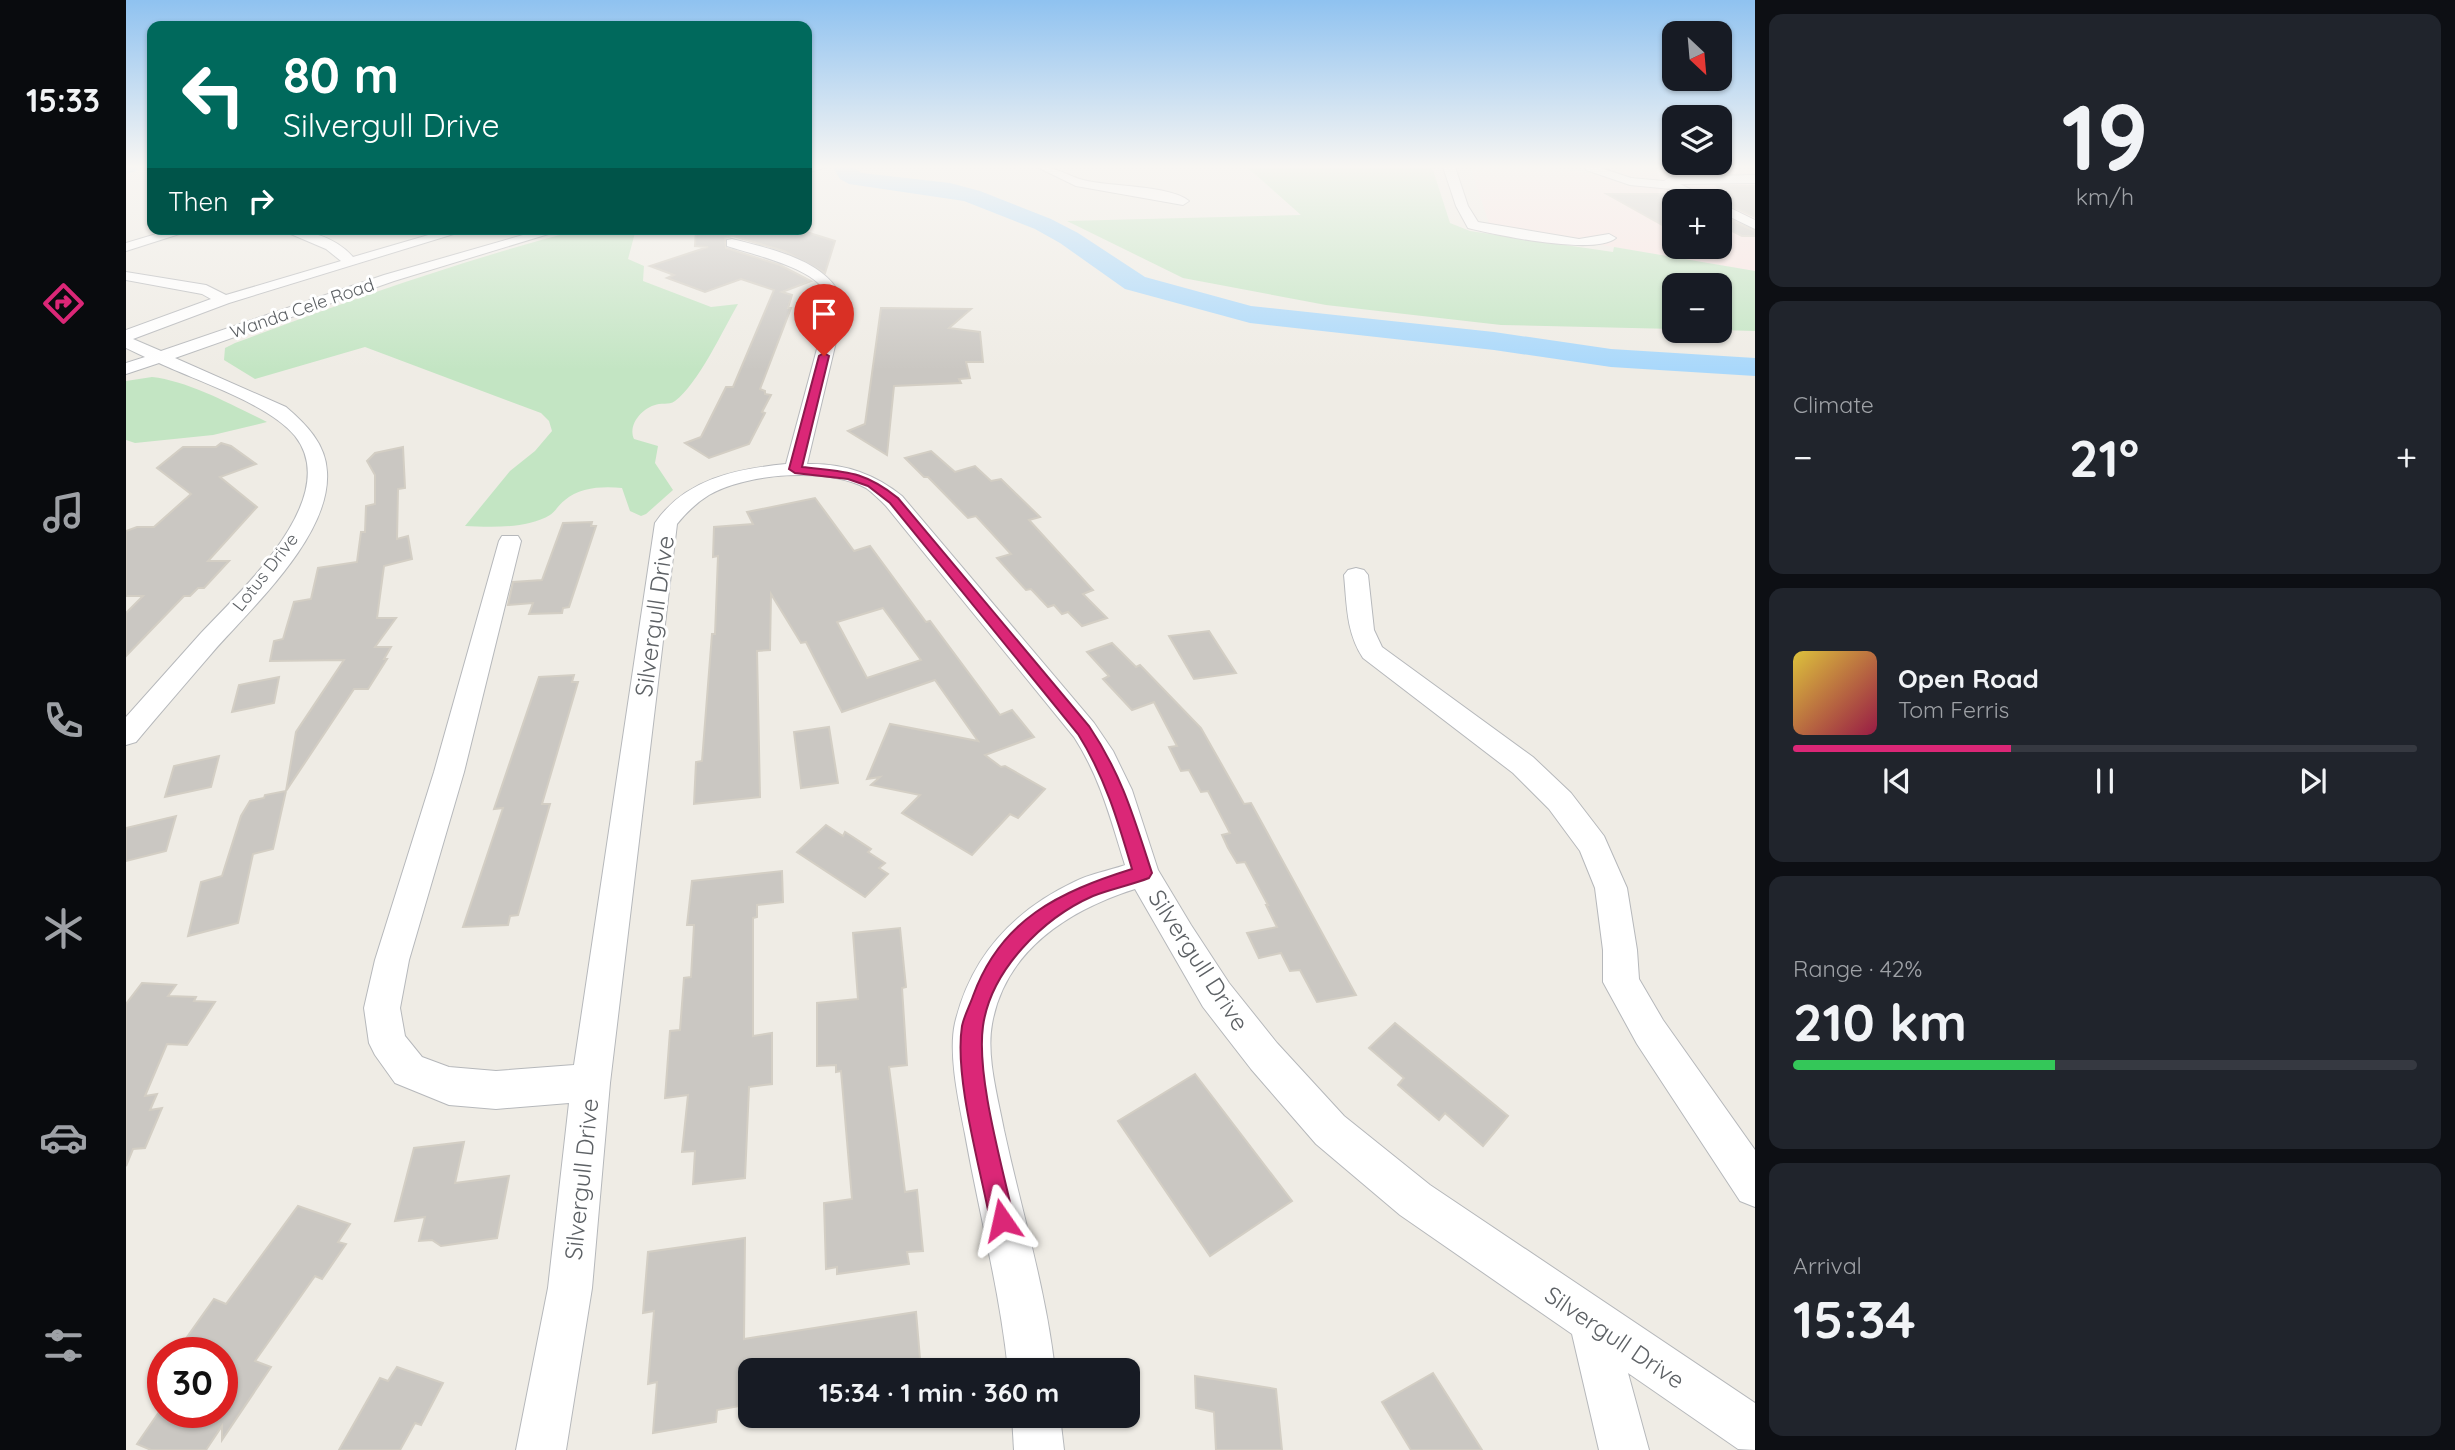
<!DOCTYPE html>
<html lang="en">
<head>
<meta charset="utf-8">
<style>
	:root { --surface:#171b24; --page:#20242c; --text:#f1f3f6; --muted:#9ea1a6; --line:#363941; --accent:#db2777 }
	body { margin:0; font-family:Quicksand,sans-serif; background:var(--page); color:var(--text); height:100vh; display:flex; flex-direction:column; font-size:26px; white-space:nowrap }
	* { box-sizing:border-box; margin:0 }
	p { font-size:23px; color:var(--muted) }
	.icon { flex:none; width:38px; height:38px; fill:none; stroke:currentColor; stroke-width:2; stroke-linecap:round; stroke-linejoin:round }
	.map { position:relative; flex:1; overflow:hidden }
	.side { display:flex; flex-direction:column; gap:14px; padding:14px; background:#0d0f14; width:700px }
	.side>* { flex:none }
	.top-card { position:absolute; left:21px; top:21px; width:665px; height:214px; border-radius:14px; box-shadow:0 2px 5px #0004; background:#00695c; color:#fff; overflow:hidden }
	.needle { width:46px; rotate:154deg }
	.buttons { position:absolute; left:1536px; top:21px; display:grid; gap:14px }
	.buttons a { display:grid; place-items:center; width:70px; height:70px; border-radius:14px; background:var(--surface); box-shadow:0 2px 5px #0004; font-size:35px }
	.speed { position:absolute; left:21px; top:1337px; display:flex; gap:14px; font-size:35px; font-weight:700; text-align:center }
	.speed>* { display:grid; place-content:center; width:91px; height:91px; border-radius:50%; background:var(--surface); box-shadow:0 2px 5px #0004; line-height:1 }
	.speed .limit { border:10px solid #d22; background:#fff; color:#111 }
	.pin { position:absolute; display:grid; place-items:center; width:60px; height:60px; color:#fff; margin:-72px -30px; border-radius:50% 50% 50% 0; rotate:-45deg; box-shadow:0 0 7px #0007 }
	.pin .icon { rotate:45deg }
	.me { position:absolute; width:77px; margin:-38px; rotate:349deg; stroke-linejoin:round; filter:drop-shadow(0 0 5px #0008) }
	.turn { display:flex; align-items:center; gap:24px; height:147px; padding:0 21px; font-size:32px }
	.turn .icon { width:91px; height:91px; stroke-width:2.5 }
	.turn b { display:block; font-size:49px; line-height:60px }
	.then { display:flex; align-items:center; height:66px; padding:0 21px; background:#0003; gap:14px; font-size:26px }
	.big { font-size:52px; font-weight:700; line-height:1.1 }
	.side .tile { flex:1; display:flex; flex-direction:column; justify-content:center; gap:10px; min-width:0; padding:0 24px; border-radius:14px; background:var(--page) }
	.side .dial { align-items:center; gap:0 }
	.dial b { font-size:91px; line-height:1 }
	.song { display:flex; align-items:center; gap:21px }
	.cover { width:84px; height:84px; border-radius:10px; background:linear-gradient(135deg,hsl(50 70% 55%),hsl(340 70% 35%)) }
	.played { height:7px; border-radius:4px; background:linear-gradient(90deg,var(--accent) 35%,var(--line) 35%) }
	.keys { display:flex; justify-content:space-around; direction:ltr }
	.heat { display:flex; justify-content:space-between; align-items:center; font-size:38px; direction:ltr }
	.charge { height:10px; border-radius:5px; background:linear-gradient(90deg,#34c759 42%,var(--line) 0) }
	.trip { position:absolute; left:612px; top:1358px; width:402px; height:70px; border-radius:14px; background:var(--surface); box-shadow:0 2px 5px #0004; font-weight:700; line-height:70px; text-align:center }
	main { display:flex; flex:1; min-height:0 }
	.dock { display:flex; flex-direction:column; width:126px; justify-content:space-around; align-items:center; background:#090b0e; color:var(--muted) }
	.dock .icon { width:49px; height:49px }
	.dock .on { color:var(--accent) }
	.dock b { font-size:32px; color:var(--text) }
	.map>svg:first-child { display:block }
	.medical { fill:#fae5e3; fill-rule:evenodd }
	.green { fill:#c3e5c3 }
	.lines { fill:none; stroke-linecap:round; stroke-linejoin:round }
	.river { fill:#a9d8fb; fill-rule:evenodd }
	.building { fill:#cac7c2; stroke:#d3cec4; stroke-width:2; fill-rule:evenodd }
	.minor-casing { stroke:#b6b8bb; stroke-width:2 }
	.minor { fill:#fff; fill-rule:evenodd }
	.route { fill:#db2777; stroke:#8e194d; stroke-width:2 }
	.labels { text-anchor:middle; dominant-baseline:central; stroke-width:6; stroke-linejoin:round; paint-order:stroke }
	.far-street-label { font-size:18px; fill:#5d6165; stroke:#fff }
	.near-street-label { font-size:24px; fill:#5d6165; stroke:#fff }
</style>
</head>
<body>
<main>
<nav class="dock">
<b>15:33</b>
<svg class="icon on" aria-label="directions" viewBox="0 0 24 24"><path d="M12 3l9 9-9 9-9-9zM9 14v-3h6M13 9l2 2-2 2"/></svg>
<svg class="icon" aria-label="music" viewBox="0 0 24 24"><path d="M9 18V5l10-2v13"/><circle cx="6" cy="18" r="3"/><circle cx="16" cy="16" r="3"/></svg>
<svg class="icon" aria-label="phone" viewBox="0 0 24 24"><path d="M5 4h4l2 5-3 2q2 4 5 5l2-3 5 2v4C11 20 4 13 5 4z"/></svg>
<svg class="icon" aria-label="climate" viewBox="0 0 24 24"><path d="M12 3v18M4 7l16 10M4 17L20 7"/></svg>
<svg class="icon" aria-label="car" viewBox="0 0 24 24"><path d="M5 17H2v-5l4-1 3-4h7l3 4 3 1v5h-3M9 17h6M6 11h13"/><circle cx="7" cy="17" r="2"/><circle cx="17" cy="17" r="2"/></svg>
<svg class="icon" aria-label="filters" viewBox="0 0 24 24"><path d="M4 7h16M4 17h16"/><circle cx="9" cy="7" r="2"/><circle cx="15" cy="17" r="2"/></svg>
</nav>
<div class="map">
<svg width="1629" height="1450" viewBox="0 0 1629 1450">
	<rect width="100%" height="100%" fill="#efece5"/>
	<path class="medical" d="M1344 167H1416L1482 176H1493L1494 167H1576L1629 171V271L1364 226ZM1549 201H1594V247H1549Z"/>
	<g class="green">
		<polygon points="1121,167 1306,167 1324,223 1344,231 1487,252 1488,247 1629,271 1629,331 1594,330 1594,285 1549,285 1549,329 1375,325 1200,305 1057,278 941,221 1175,215"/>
		<path d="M456 229H510L502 259 518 266 517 281 585 307 612 304C597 330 572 384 549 401 544 405 539 403 533 404 518 406 501 424 508 439L532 446 529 463 547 490 520 514 515 516 504 511 496 488C478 486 453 487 439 500 433 504 430 511 424 515 401 529 364 527 339 526L384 471 409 451 426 431 423 421 415 413 239 347 129 379 98 360 99 348 109 343C224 300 337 260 456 229Z"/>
		<path d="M26 377C63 381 108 406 141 422L87 435 9 443 0 440V381Z"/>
	</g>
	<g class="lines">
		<g class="river">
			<polygon points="0,167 13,167 10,171 0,174"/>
			<polygon points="707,167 727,167 736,173 824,183 854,191 925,219 952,233 1019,277 1125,306 1368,332 1485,349 1629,358 1629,376 1485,367 1368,350 1124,323 999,289 934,243 909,229 838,201 723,184 714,179"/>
		</g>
	</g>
	<g class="building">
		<polygon points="1591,186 1629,186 1629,217 1594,201 1594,188"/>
		<polygon points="1481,194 1549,194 1549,232"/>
		<polygon points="1594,215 1629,231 1629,236 1616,236 1594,225"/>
		<polygon points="570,229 671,229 709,241 699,273 658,251 607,236 599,238 600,248 654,265 685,281 656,292 666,295 662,308 665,308 634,389 639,391 639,394 645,395 636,412 639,413 623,444 583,458 559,443 575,437 600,387 607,387 648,290 615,279 579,292 541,278 548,275 524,266 582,247 569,246"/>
		<polygon points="755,308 845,309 823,328 854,332 857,362 840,362 844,378 833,379 835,383 768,386 761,455 722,431 739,424"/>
		<polygon points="95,443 105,446 130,464 94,477 131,507 82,561 103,561 78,588 72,588 64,596 58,596 0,656 0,613 17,596 0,596 0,531 11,527 28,527 65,494 31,468 57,447 90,447"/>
		<polygon points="277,447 279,488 272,489 271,539 282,536 286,559 258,566 251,618 270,618 249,647 265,647 258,659 261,659 242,689 228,689 160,791 147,849 127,854 112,923 62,936 75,882 96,876 115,816 124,801 138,798 139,795 160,791 170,732 218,660 144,661 148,641 157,639 168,602 185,599 192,568 231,562 235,532 239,532 240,506 249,504 249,475 241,461 249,453"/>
		<polygon points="805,451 829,472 849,466 865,481 875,479 914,517 903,520 967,590 957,594 981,618 956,626 942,612 936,614 928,605 922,607 905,589 900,590 871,558 885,554 850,516 842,518 802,477 798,477 779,458"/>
		<path d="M689 498 728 551 744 546 800 622 804 621 874 715 886 710 908 737 859 755 875 767 879 766 919 789 892 818 884 814 846 855 776 813 794 795 745 785 754 777 741 779 764 724 852 741 809 680 716 712 680 642 675 643 645 594 644 650 631 651 634 797 568 804 570 762 576 761 586 634H589L592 556 587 557 588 527 627 524 621 512ZM757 608 795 660 741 678 711 622Z"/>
		<polygon points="466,522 465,526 470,526 443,607 437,608 436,613 403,614 407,603 382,605 387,582 416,580 437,523"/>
		<polygon points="1083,631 1110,673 1068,679 1043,636"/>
		<polygon points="986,643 1010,667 1014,665 1075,728 1118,804 1125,803 1230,995 1191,1002 1174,970 1164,971 1155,953 1133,958 1121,933 1151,927 1140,905 1142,905 1119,862 1111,863 1102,848 1096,835 1104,833 1082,791 1075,792 1063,770 1055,771 1043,747 1051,746 1028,702 1006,710 977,679 983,676 961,652"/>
		<polygon points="448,675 446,682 452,682 416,804 424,804 392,915 384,916 382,925 337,927 377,808 368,809 413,677"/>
		<polygon points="153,677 148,703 106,712 113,685"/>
		<polygon points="703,727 712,783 675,788 668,732"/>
		<polygon points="93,756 85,787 39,797 48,766"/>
		<polygon points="50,816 40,851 0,861 0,828"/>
		<polygon points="700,825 717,836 719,832 745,849 742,852 759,863 753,868 762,874 739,897 671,852"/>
		<polygon points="656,871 657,902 631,905 631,917 627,918 627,1036 646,1033 646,1084 623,1087 619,1178 567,1184 569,1151 556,1152 562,1095 539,1098 544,1031 554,1030 558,978 565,977 568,925 561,925 566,881"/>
		<polygon points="774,928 780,987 776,988 781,1065 763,1067 779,1192 791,1190 797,1251 781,1252 783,1264 711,1274 711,1267 700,1269 698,1203 726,1199 715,1071 710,1072 710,1065 691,1066 691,1003 732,999 727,933"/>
		<polygon points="16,983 50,985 42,996 70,997 68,1001 89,1002 61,1045 41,1044 19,1096 31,1094 24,1110 36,1108 19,1148 7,1149 0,1166 0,1004"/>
		<polygon points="1269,1023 1382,1116 1357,1146 1319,1113 1313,1120 1272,1085 1278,1078 1243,1048"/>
		<polygon points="1069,1074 1166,1201 1084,1256 992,1121"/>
		<polygon points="338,1142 329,1183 383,1176 371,1238 315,1246 306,1240 293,1241 299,1217 269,1221 288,1148"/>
		<polygon points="172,1206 224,1224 212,1242 220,1244 196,1279 189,1276 129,1361 145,1367 96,1440 96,1426 80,1450 25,1450 11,1444 33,1412 96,1412 96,1353 78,1353 56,1344 88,1299 100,1304"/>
		<polygon points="619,1238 618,1339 790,1312 795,1370 625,1370 625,1404 591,1410 590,1422 527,1433 531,1382 522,1384 528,1311 517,1313 522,1252"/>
		<polygon points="271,1367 317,1383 295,1425 289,1423 274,1450 213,1450 254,1378 262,1381"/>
		<polygon points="1307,1373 1356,1450 1285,1450 1256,1402"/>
		<polygon points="1069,1376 1150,1389 1156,1450 1090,1450 1088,1412 1070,1408"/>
	</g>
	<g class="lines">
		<g class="minor-casing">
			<g id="minor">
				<polygon points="681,167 701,167 681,173"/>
				<path d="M911 167C929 166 940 175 957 180 984 187 1044 185 1063 201L1057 205 950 186Z"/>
				<path d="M1317 167H1329L1342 206 1352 222 1453 239 1483 234 1490 238C1468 256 1371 235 1342 228L1330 206Z"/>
				<polygon points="1459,167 1472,167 1505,178 1538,181 1544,177 1629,175 1629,183 1554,184 1588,201 1572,201 1545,189 1504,185 1460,170"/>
				<polygon points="1594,203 1629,220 1629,229 1594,212"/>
				<polygon points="47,229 69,229 0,251 0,243"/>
				<path d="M153 229C179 229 209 236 227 257L323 229H344L103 303 7 339 35 351 258 275 418 229H439L268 281 49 358 160 407C180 424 200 444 201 472 205 536 125 608 86 653 61 682 35 712 10 742L0 745V717C25 689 50 661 75 633 113 592 218 498 169 436 143 404 71 381 33 363L0 374V363L19 357 0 348V330L85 299 76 294 0 280V272L80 285 100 295 215 261 200 249Z"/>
				<path d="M606 239C645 249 711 262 718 308L681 464C716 463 748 473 776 496L968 723 987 751 1006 790 1032 870 1065 925 1103 983 1151 1043 1218 1116 1304 1185 1629 1403V1450L1612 1449 1502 1373 1523 1450H1473L1446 1334 1274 1215 1190 1144 1125 1069 1077 1007 1009 889C943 910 879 950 866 1024 860 1056 872 1098 878 1130 895 1209 920 1289 929 1370H882C874 1291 853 1213 839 1134 833 1103 822 1054 829 1023 845 956 887 911 948 882 963 874 982 871 999 865 985 820 974 777 948 737L760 506C754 500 747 493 740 488 700 467 621 473 583 495 570 503 560 513 551 524L484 1083 466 1288 440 1450H390L422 1288 443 1103 370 1109 323 1105 269 1083 249 1055 243 1043 238 1008 249 960 308 772 373 541 376 536H392L395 541 338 772 283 960 274 1008 279 1036 296 1057 323 1067 370 1071 448 1065 529 523C559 479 610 469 660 464L702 308C702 303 702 297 699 292 688 268 625 254 601 246V240Z"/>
				<path d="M1230 568 1238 570 1242 575 1248 630 1256 647 1407 757 1445 793 1478 836 1501 888 1511 950 1513 979 1537 1020 1629 1150V1207L1614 1201 1511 1044 1477 982V950L1469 888 1454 851 1423 809 1387 773 1237 658C1220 632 1221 605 1218 575L1222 570Z"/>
				<polygon points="886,1416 934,1416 938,1450 888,1450"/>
			</g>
		</g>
		<use href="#minor" class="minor"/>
	</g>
	<linearGradient id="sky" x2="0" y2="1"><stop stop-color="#8fc2f0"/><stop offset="0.45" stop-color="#f8f6f3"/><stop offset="1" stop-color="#f8f6f3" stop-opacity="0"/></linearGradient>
	<rect width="1629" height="370" fill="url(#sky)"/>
	<path class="route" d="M698 353 703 356 676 467C719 472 737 470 772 498L963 726C996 775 1008 818 1026 873L1023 878C1005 885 985 889 967 896 917 918 865 970 857 1026 850 1077 877 1168 888 1220L884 1229 876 1232 867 1229 864 1220C854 1167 828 1077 836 1026 838 1016 844 1005 847 996 875 919 933 892 1006 869 992 821 979 777 952 734L764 503 742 486 722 479 669 473 663 469 693 356Z"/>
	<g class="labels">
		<g class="far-street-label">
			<text transform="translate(176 308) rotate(-19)">Wanda Cele Road</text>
			<text transform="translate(139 572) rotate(-52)">Lotus Drive</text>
		</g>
		<g class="near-street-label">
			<text transform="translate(528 616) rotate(-82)">Silvergull Drive</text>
			<text transform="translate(1073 960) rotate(57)">Silvergull Drive</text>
			<text transform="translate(455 1179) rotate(-84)">Silvergull Drive</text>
			<text transform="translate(1489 1337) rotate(34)">Silvergull Drive</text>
		</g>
	</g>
</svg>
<div class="buttons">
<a><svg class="needle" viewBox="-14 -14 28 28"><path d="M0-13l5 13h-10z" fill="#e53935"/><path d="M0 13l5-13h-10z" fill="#9ea1a6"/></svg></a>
<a><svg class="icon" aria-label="layers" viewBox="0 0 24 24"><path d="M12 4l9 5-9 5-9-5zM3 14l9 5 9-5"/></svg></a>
<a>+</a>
<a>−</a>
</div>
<div class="speed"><div class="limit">30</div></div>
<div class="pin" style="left:698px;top:356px;background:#d93025"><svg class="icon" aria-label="arrive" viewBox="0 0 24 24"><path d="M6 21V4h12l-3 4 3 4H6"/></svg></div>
<svg class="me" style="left:876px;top:1220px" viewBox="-20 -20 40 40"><path d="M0-17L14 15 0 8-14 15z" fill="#db2777" stroke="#fff" stroke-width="4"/></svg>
<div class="trip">15:34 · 1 min · 360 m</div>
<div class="top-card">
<div class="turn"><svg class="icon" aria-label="left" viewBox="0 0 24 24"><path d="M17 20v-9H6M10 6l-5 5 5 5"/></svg><div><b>80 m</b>Silvergull Drive</div></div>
<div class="then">Then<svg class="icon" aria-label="right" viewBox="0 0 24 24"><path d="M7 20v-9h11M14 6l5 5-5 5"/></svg></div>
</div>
</div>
<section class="side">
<div class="tile dial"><b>19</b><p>km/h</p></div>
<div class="tile"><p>Climate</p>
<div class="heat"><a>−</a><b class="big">21°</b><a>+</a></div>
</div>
<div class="tile">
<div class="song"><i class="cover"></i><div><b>Open Road</b><p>Tom Ferris</p></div></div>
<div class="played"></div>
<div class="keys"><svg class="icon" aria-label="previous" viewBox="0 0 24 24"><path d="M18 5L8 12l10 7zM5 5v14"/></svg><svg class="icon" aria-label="pause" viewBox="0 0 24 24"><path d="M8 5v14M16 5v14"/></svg><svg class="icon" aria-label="next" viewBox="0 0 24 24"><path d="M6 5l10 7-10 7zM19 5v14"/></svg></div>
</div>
<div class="tile"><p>Range · 42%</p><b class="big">210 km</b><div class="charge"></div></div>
<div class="tile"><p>Arrival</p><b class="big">15:34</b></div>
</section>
</main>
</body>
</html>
